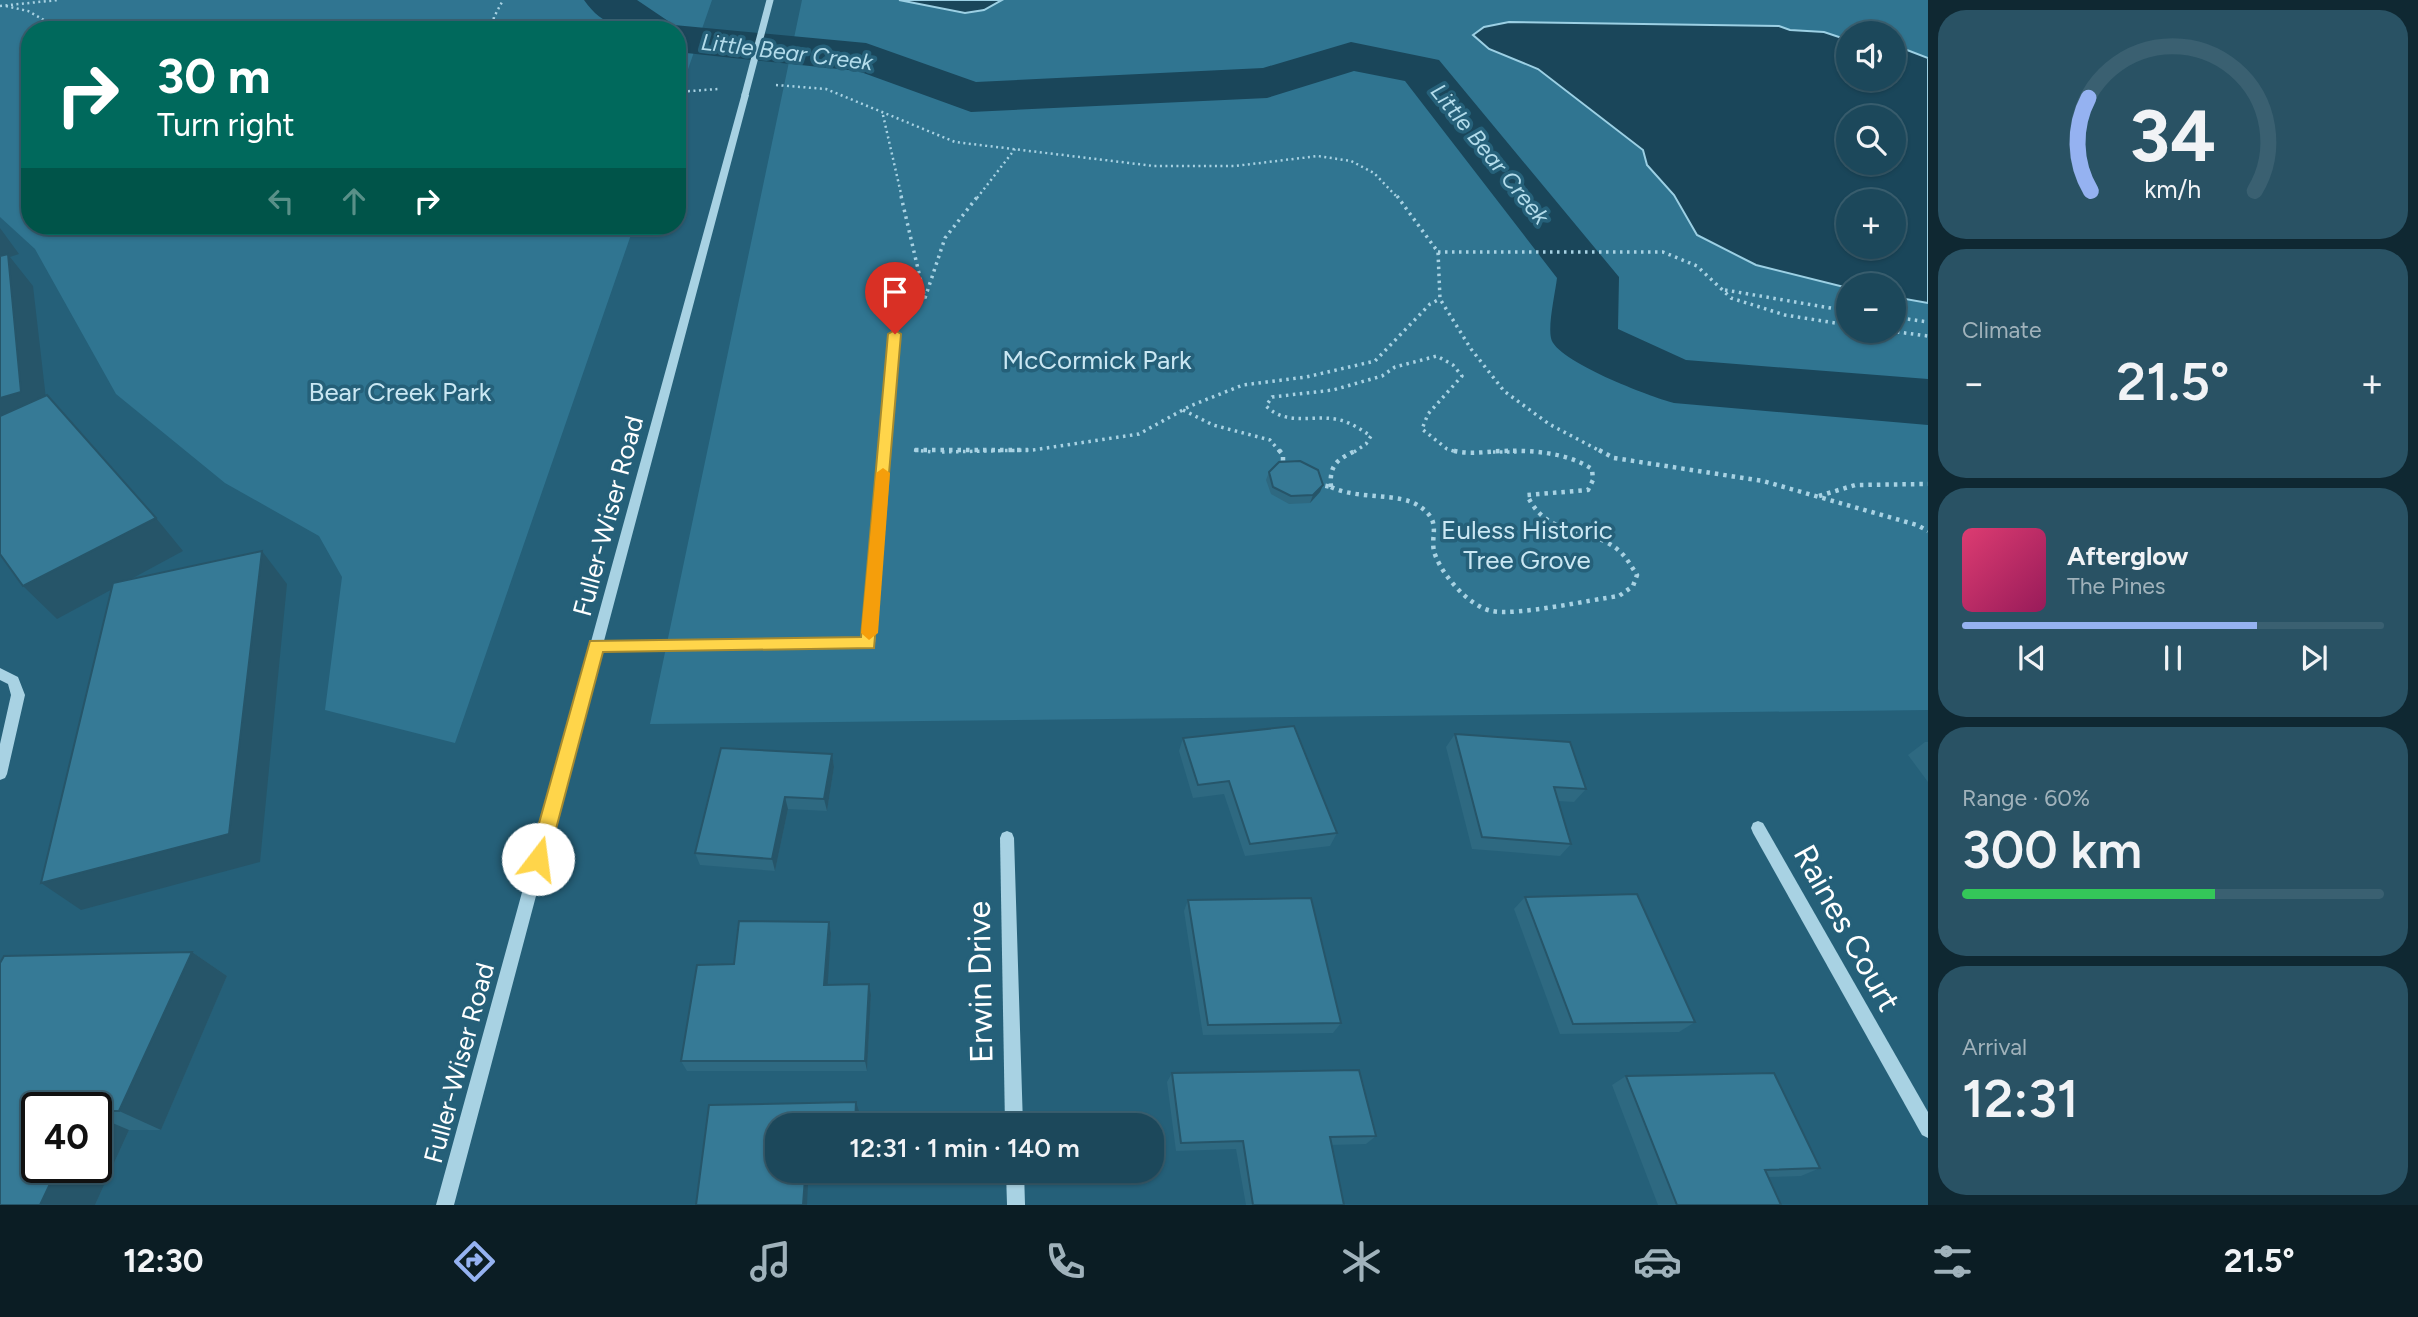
<!DOCTYPE html>
<html lang="en">
<head>
<meta charset="utf-8">
<style>
	:root { --surface:#1c485b; --page:#295264; --text:#f1f3f6; --muted:#a0b2bb; --line:#3a6071; --accent:#95b2f1 }
	body { margin:0; font-family:Figtree,sans-serif; background:var(--page); color:var(--text); height:100vh; display:flex; flex-direction:column; font-size:26px; white-space:nowrap }
	* { box-sizing:border-box; margin:0 }
	p { font-size:23px; color:var(--muted) }
	.icon { flex:none; width:38px; height:38px; fill:none; stroke:currentColor; stroke-width:2; stroke-linecap:round; stroke-linejoin:round }
	.map { position:relative; flex:1; overflow:hidden }
	.sheet { display:flex; flex-direction:column; gap:10px; padding:10px; background:#0f2832; width:490px }
	.sheet>* { flex:none }
	.banner { position:absolute; left:21px; top:21px; width:665px; height:214px; border-radius:28px; box-shadow:0 2px 5px #0004,0 0 0 2px var(--line); background:#00695c; color:#fff; overflow:hidden }
	.tools { position:absolute; left:1836px; top:21px; display:grid; gap:14px }
	.tools a { display:grid; place-items:center; width:70px; height:70px; border-radius:50%; background:var(--surface); box-shadow:0 2px 5px #0004,0 0 0 2px var(--line); font-size:35px }
	.speed { position:absolute; left:21px; top:1092px; display:flex; gap:14px; font-size:35px; font-weight:700; text-align:center }
	.speed>* { display:grid; place-content:center; width:91px; height:91px; border-radius:50%; background:var(--surface); box-shadow:0 2px 5px #0004,0 0 0 2px var(--line); line-height:1 }
	.speed .limit { border:4px solid #111; border-radius:10px; background:#fff; color:#111 }
	.pin { position:absolute; display:grid; place-items:center; width:60px; height:60px; color:#fff; margin:-72px -30px; border-radius:50% 50% 50% 0; rotate:-45deg; box-shadow:0 0 7px #0007 }
	.pin .icon { rotate:45deg }
	.me { position:absolute; width:77px; margin:-38px; rotate:15deg; stroke-linejoin:round; filter:drop-shadow(0 0 5px #0008) }
	.turn { display:flex; align-items:center; gap:24px; height:147px; padding:0 21px; font-size:32px }
	.turn .icon { width:91px; height:91px; stroke-width:2.5 }
	.turn b { display:block; font-size:49px; line-height:60px }
	.lanes { display:flex; align-items:center; height:66px; padding:0 21px; background:#0003; justify-content:center; gap:35px; direction:ltr }
	.lanes .off { opacity:.35 }
	.big { font-size:52px; font-weight:600; line-height:1.1 }
	.sheet .widget { flex:1; display:flex; flex-direction:column; justify-content:center; gap:10px; min-width:0; padding:0 24px; border-radius:28px; background:var(--page) }
	.sheet .dial { align-items:center; gap:0 }
	.dial svg { height:182px; overflow:visible; fill:none; stroke:var(--line); stroke-width:7; stroke-linecap:round; text-anchor:middle }
	.dial text { fill:var(--text); stroke:none }
	.song { display:flex; align-items:center; gap:21px }
	.cover { width:84px; height:84px; border-radius:10px; background:linear-gradient(135deg,hsl(340 70% 55%),hsl(330 70% 35%)) }
	.played { height:7px; border-radius:4px; background:linear-gradient(90deg,var(--accent) 70%,var(--line) 70%) }
	.keys { display:flex; justify-content:space-around; direction:ltr }
	.heat { display:flex; justify-content:space-between; align-items:center; font-size:38px; direction:ltr }
	.charge { height:10px; border-radius:5px; background:linear-gradient(90deg,#34c759 60%,var(--line) 0) }
	.trip { position:absolute; left:765px; top:1113px; width:399px; height:70px; border-radius:28px; background:var(--surface); box-shadow:0 2px 5px #0004,0 0 0 2px var(--line); font-weight:600; line-height:70px; text-align:center }
	.menu { display:flex; height:112px; justify-content:space-around; align-items:center; background:#0b1d24; color:var(--muted) }
	.menu .icon { width:49px; height:49px }
	.menu .on { color:var(--accent) }
	.menu b { font-size:32px; color:var(--text) }
	main { display:flex; flex:1; min-height:0 }
	.map>svg:first-child { display:block }
	.green { fill:#307591; fill-rule:evenodd }
	.water { fill:#1a465a; stroke:#9cd0e4; stroke-width:2; fill-rule:evenodd }
	.lines { fill:none; stroke-linecap:round; stroke-linejoin:round }
	.river { fill:#1a465a; fill-rule:evenodd }
	.path-far2 { stroke:#a8d2e3; stroke-width:2.5; stroke-dasharray:2 3.5; stroke-linecap:butt }
	.path-far1 { stroke:#a8d2e3; stroke-width:3.5; stroke-dasharray:2.5 4.5; stroke-linecap:butt }
	.path { stroke:#a8d2e3; stroke-width:4.5; stroke-dasharray:3.5 5; stroke-linecap:butt }
	.minor { fill:#a8d2e3; fill-rule:evenodd }
	.minor-bridge { stroke:#a8d2e3; stroke-width:7 }
	.wall { fill:#2e6981; fill-rule:evenodd }
	.shaded-wall { fill:#265569 }
	.building { fill:#367a96; stroke:#265569; stroke-width:2 }
	.route { fill:#ffd54a; stroke:#a68a30; stroke-width:2 }
	.slow { fill:#f59e0b }
	.labels { text-anchor:middle; dominant-baseline:central; stroke-width:7; stroke-linejoin:round; paint-order:stroke }
	.far-water-label { font-size:23px; font-style:italic; fill:#b3dceb; stroke:#256079 }
	.park-label { font-size:26px; fill:#cae7f3; stroke:#256079 }
	.street-label { font-size:26px; fill:#fff; stroke:#256079 }
	.near-street-label { font-size:32px; fill:#fff; stroke:#256079 }
</style>
</head>
<body>
<main>
<div class="map">
<svg width="1928" height="1205" viewBox="0 0 1928 1205">
	<rect width="100%" height="100%" fill="#256079"/>
	<g class="green">
		<polygon points="0,0 712,0 677,101 677,30 30,30 30,226 634,226 455,743 325,710 342,577 319,536 225,483 116,394 35,249 0,217"/>
		<path d="M802 0H1928V710L650 724ZM1848 33H1894V79H1848ZM1848 117H1894V163H1848ZM1848 201H1894V247H1848ZM1848 285H1894V331H1848Z"/>
	</g>
	<g class="water">
		<polygon points="899,0 1002,0 984,10 965,13"/>
		<path d="M1509 22 1779 26 1790 30 1824 32 1848 40V79H1894V45L1928 58V303L1894 297V285H1848V288L1756 265 1697 235 1674 195 1647 165 1643 150 1538 69 1489 49 1473 35 1484 27ZM1848 117H1894V163H1848ZM1848 201H1894V247H1848Z"/>
	</g>
	<g class="lines">
		<path class="river" d="M584 0H637L674 25 866 43 976 82 1263 68 1351 42 1439 60 1619 277 1618 329 1686 360 1928 379V425L1674 403C1651 397 1555 361 1551 338 1548 324 1555 294 1557 278L1405 81 1354 71 1267 98 971 112 858 71 677 52V30C640 30 608 35 584 0Z"/>
		<g class="path-far2">
			<polyline points="0,6 58,0"/>
			<polyline points="6,6 28,11 62,30"/>
			<polyline points="492,30 494,17 503,0"/>
			<polyline points="776,85 826,89 955,142 1154,166 1235,166 1318,156 1351,161 1374,173 1398,198"/>
			<polyline points="677,92 718,89"/>
			<polyline points="883,115 902,198"/>
			<polyline points="977,198 1015,149"/>
		</g>
		<g class="path-far1">
			<polyline points="901,196 925,299"/>
			<polyline points="1397,196 1438,252 1440,299 1471,349 1504,391 1549,424 1602,452"/>
			<polyline points="1438,252 1663,252 1697,266 1731,298 1785,315 1848,325"/>
			<polyline points="1725,290 1848,311"/>
			<polyline points="925,298 945,238 978,196"/>
			<polyline points="1894,317 1928,322"/>
			<polyline points="1890,331 1928,336"/>
			<polyline points="1183,410 1213,425 1270,440 1280,452"/>
			<polyline points="914,450 934,452"/>
			<polyline points="942,452 1033,450 1139,434 1190,406 1243,385 1306,377 1375,361 1430,304 1440,299"/>
			<path d="M1354 452 1366 444 1371 436C1360 429 1349 421 1335 419 1310 415 1287 426 1266 406L1272 397 1333 390 1382 376 1395 367 1437 356 1453 365 1462 376 1428 414 1422 429 1447 449 1457 452"/>
			<polyline points="1493,452 1519,452"/>
		</g>
		<g class="path">
			<polyline points="915,450 1028,450"/>
			<polyline points="1279,450 1283,455 1283,468"/>
			<polyline points="1599,450 1614,458 1763,481 1917,525 1928,531"/>
			<polyline points="1317,484 1331,487"/>
			<path d="M1331 487C1357 500 1399 492 1419 506 1445 523 1427 537 1436 557 1444 577 1470 607 1492 611 1518 616 1589 600 1619 596L1633 586 1637 575C1631 566 1626 556 1617 549 1585 524 1548 539 1527 495L1588 490 1593 480 1592 469C1566 452 1531 450 1500 451 1483 452 1468 455 1451 450"/>
			<path d="M1331 487C1329 464 1338 459 1357 450"/>
			<polyline points="1819,496 1855,485 1928,484"/>
		</g>
		<g class="minor">
			<polygon points="742,93 749,95 604,641 863,638 890,334 895,331 900,334 875,643 873,647 869,648 601,651 454,1205 436,1205"/>
			<polygon points="0,668 18,677 25,695 7,774 5,778 0,780 0,744 11,695 8,684 0,680"/>
			<polygon points="1758,821 1763,823 1928,1112 1928,1138 1922,1135 1753,833 1751,828 1753,823"/>
			<polygon points="1007,831 1012,833 1014,838 1023,1125 1005,1125 1000,838 1002,833"/>
			<polygon points="1006,1171 1024,1171 1025,1205 1007,1205"/>
		</g>
		<polyline class="minor-bridge" points="745,95 770,0"/>
	</g>
	<g class="wall">
		<polygon points="1269,472 1323,485 1320,492 1310,503 1289,504 1271,494 1266,480"/>
		<polygon points="1455,734 1586,789 1574,802 1558,801 1571,844 1560,856 1472,849 1446,747"/>
		<polygon points="1183,738 1337,833 1330,846 1245,856 1224,794 1193,798 1179,751"/>
		<polygon points="1925,742 1928,742 1928,782 1908,755"/>
		<polygon points="832,754 834,767 827,811 788,809 775,871 700,865 695,853"/>
		<polygon points="1525,897 1695,1022 1679,1032 1560,1034 1514,909"/>
		<polygon points="1188,900 1341,1023 1333,1033 1203,1035 1184,911"/>
		<polygon points="829,922 831,933 827,985 871,995 867,1071 687,1071 681,1061"/>
		<path d="M192 952 227 976 161 1130H129L95 1205H0V963L4 956ZM37 1108H96V1167H37Z"/>
		<polygon points="1172,1073 1376,1136 1366,1144 1331,1145 1344,1205 1246,1205 1236,1149 1176,1151 1167,1082"/>
		<polygon points="1626,1076 1820,1168 1801,1176 1768,1177 1781,1205 1658,1205 1612,1085"/>
		<polygon points="859,1111 777,1171 856,1171 856,1184 808,1185 696,1205"/>
	</g>
	<g class="shaded-wall">
		<polygon points="0,228 19,254 10,257 33,286 49,425 0,440"/>
		<polygon points="1323,485 1320,492 1310,503 1313,495"/>
		<polygon points="156,518 183,551 57,619 23,586"/>
		<polygon points="262,551 287,584 260,862 81,910 41,883"/>
		<polygon points="832,754 834,767 827,811 824,799"/>
		<polygon points="785,797 788,809 775,871 772,859"/>
		<polygon points="829,922 831,933 827,995 824,985"/>
		<polygon points="192,952 227,976 161,1130 119,1111"/>
		<polygon points="869,984 871,995 867,1071 865,1061"/>
		<polygon points="856,1102 859,1111 858,1125 855,1125"/>
		<polygon points="96,1116 129,1130 95,1205 40,1205 58,1167 96,1167"/>
		<polygon points="853,1171 856,1171 856,1184 853,1177"/>
		<polygon points="805,1178 808,1185 807,1205 803,1205"/>
	</g>
	<g class="building">
		<polygon points="8,254 21,392 0,398 0,256"/>
		<polygon points="47,395 156,518 23,586 0,554 0,416"/>
		<polygon points="1300,461 1318,470 1323,485 1313,495 1291,496 1273,487 1269,472 1279,462"/>
		<polygon points="262,551 229,834 41,883 113,583"/>
		<polygon points="1294,726 1337,833 1250,844 1229,781 1198,785 1183,738"/>
		<polygon points="1455,734 1570,742 1586,789 1554,787 1571,844 1482,837"/>
		<polygon points="721,748 832,754 824,799 785,797 772,859 695,853"/>
		<polygon points="1637,894 1695,1022 1573,1024 1525,897"/>
		<polygon points="1311,898 1341,1023 1208,1025 1188,900"/>
		<polygon points="739,921 829,922 824,985 869,984 865,1061 681,1061 697,965 734,964"/>
		<polygon points="192,952 119,1111 96,1111 96,1108 37,1108 37,1167 58,1167 40,1205 0,1205 0,963 4,956"/>
		<polygon points="1359,1070 1376,1136 1330,1137 1344,1205 1253,1205 1243,1141 1181,1143 1172,1073"/>
		<polygon points="1774,1073 1820,1168 1765,1170 1781,1205 1677,1205 1626,1076"/>
		<polygon points="856,1102 855,1125 777,1125 777,1171 853,1171 853,1177 805,1178 803,1205 696,1205 709,1105"/>
	</g>
	<polygon class="route" points="895,330 901,334 874,648 603,652 548,859 545,865 538,868 532,865 529,859 590,641 861,637 888,334"/>
	<polygon class="slow" points="883,468 890,473 878,633 869,640 861,633 876,473"/>
	<g class="labels">
		<g class="far-water-label">
			<text transform="translate(787 52) rotate(7)">Little Bear Creek</text>
			<text transform="translate(1490 154) rotate(51)">Little Bear Creek</text>
		</g>
		<g class="park-label">
			<text x="1097" y="360">McCormick Park</text>
			<text x="400" y="392">Bear Creek Park</text>
			<text x="1527" y="530">Euless Historic<tspan x="1527" dy="30">Tree Grove</tspan></text>
		</g>
		<g class="street-label">
			<text transform="translate(608 516) rotate(-75)">Fuller-Wiser Road</text>
			<text transform="translate(459 1063) rotate(-75)">Fuller-Wiser Road</text>
		</g>
		<g class="near-street-label">
			<text transform="translate(1847 928) rotate(61)">Raines Court</text>
			<text transform="translate(980 982) rotate(-91)">Erwin Drive</text>
		</g>
	</g>
</svg>
<div class="tools">
<a><svg class="icon" aria-label="sound" viewBox="0 0 24 24"><path d="M4 9h4l5-4v14l-5-4H4zM17 9q2 3 0 6"/></svg></a>
<a><svg class="icon" aria-label="search" viewBox="0 0 24 24"><circle cx="10" cy="10" r="6"/><path d="M15 15l6 6"/></svg></a>
<a>+</a>
<a>−</a>
</div>
<div class="speed"><div class="limit">40</div></div>
<div class="pin" style="left:895px;top:334px;background:#d93025"><svg class="icon" aria-label="arrive" viewBox="0 0 24 24"><path d="M6 21V4h12l-3 4 3 4H6"/></svg></div>
<svg class="me" style="left:538px;top:859px" viewBox="-20 -20 40 40"><circle r="19" fill="#fff"/><path d="M0-13L10 11 0 6-10 11z" fill="#ffd54a"/></svg>
<div class="trip">12:31 · 1 min · 140 m</div>
<div class="banner">
<div class="turn"><svg class="icon" aria-label="right" viewBox="0 0 24 24"><path d="M7 20v-9h11M14 6l5 5-5 5"/></svg><div><b>30 m</b>Turn right</div></div>
<div class="lanes"><svg class="icon off" aria-label="left" viewBox="0 0 24 24"><path d="M17 20v-9H6M10 6l-5 5 5 5"/></svg><svg class="icon off" aria-label="ahead" viewBox="0 0 24 24"><path d="M12 20V5M6 11l6-6 6 6"/></svg><svg class="icon" aria-label="right" viewBox="0 0 24 24"><path d="M7 20v-9h11M14 6l5 5-5 5"/></svg></div>
</div>
</div>
<section class="sheet">
<div class="widget dial"><svg viewBox="0 0 100 80">
<path d="M14 69A42 42 0 1 1 86 69"/>
<path d="M14 69A42 42 0 0 1 13 28" stroke="#95b2f1"/>
<text x="50" y="56" font-size="32" font-weight="700">34</text>
<text x="50" y="72" font-size="11">km/h</text>
</svg></div>
<div class="widget"><p>Climate</p>
<div class="heat"><a>−</a><b class="big">21.5°</b><a>+</a></div>
</div>
<div class="widget">
<div class="song"><i class="cover"></i><div><b>Afterglow</b><p>The Pines</p></div></div>
<div class="played"></div>
<div class="keys"><svg class="icon" aria-label="previous" viewBox="0 0 24 24"><path d="M18 5L8 12l10 7zM5 5v14"/></svg><svg class="icon" aria-label="pause" viewBox="0 0 24 24"><path d="M8 5v14M16 5v14"/></svg><svg class="icon" aria-label="next" viewBox="0 0 24 24"><path d="M6 5l10 7-10 7zM19 5v14"/></svg></div>
</div>
<div class="widget"><p>Range · 60%</p><b class="big">300 km</b><div class="charge"></div></div>
<div class="widget"><p>Arrival</p><b class="big">12:31</b></div>
</section>
</main>
<nav class="menu">
<b>12:30</b>
<svg class="icon on" aria-label="directions" viewBox="0 0 24 24"><path d="M12 3l9 9-9 9-9-9zM9 14v-3h6M13 9l2 2-2 2"/></svg>
<svg class="icon" aria-label="music" viewBox="0 0 24 24"><path d="M9 18V5l10-2v13"/><circle cx="6" cy="18" r="3"/><circle cx="16" cy="16" r="3"/></svg>
<svg class="icon" aria-label="phone" viewBox="0 0 24 24"><path d="M5 4h4l2 5-3 2q2 4 5 5l2-3 5 2v4C11 20 4 13 5 4z"/></svg>
<svg class="icon" aria-label="climate" viewBox="0 0 24 24"><path d="M12 3v18M4 7l16 10M4 17L20 7"/></svg>
<svg class="icon" aria-label="car" viewBox="0 0 24 24"><path d="M5 17H2v-5l4-1 3-4h7l3 4 3 1v5h-3M9 17h6M6 11h13"/><circle cx="7" cy="17" r="2"/><circle cx="17" cy="17" r="2"/></svg>
<svg class="icon" aria-label="filters" viewBox="0 0 24 24"><path d="M4 7h16M4 17h16"/><circle cx="9" cy="7" r="2"/><circle cx="15" cy="17" r="2"/></svg>
<b>21.5°</b>
</nav>
</body>
</html>
